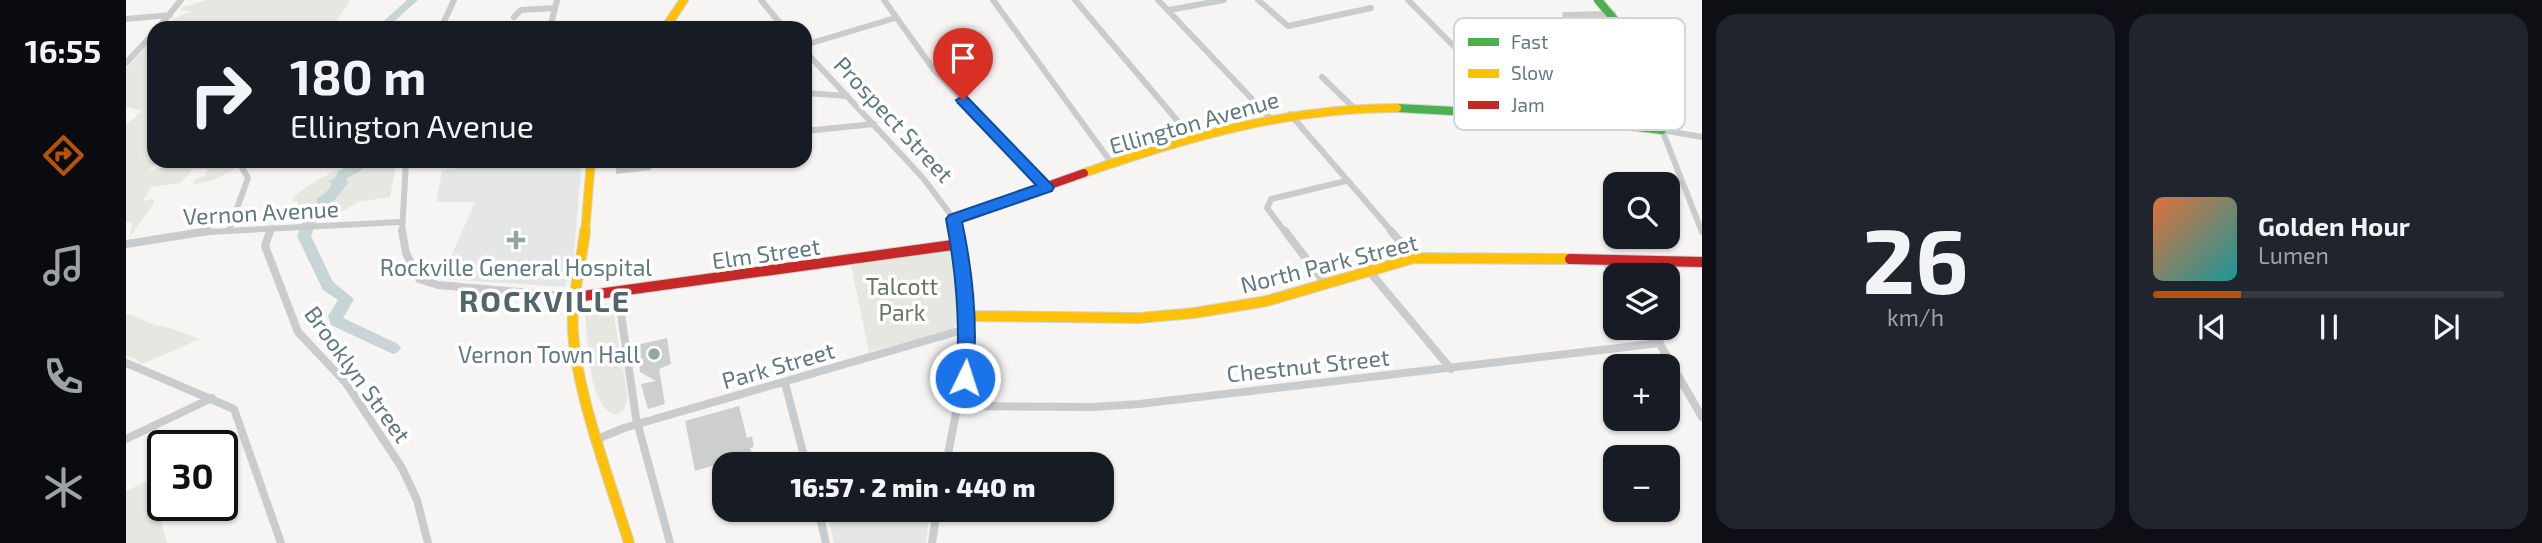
<!DOCTYPE html>
<html lang="en">
<head>
<meta charset="utf-8">
<style>
	:root { --surface:#171b24; --page:#20242c; --text:#f1f3f6; --muted:#9ea1a6; --line:#363941; --accent:#b45309 }
	body { margin:0; font-family:"Exo 2",sans-serif; background:var(--page); color:var(--text); height:100vh; display:flex; flex-direction:column; font-size:26px; white-space:nowrap }
	* { box-sizing:border-box; margin:0 }
	p { font-size:23px; color:var(--muted) }
	.icon { flex:none; width:38px; height:38px; fill:none; stroke:currentColor; stroke-width:2; stroke-linecap:round; stroke-linejoin:round }
	.map { position:relative; flex:1; overflow:hidden }
	.side { display:flex; flex-direction:column; gap:14px; padding:14px; background:#0d0f14; width:840px }
	.side>* { flex:none }
	.guide { position:absolute; left:21px; top:21px; width:665px; height:147px; border-radius:21px; box-shadow:0 2px 5px #0004; background:#171b24; color:var(--text); overflow:hidden }
	.controls { position:absolute; left:1477px; top:172px; display:grid; gap:14px }
	.controls a { display:grid; place-items:center; width:77px; height:77px; border-radius:14px; background:var(--surface); box-shadow:0 2px 5px #0004; font-size:35px }
	.speed { position:absolute; left:21px; top:430px; display:flex; gap:14px; font-size:35px; font-weight:700; text-align:center }
	.speed>* { display:grid; place-content:center; width:91px; height:91px; border-radius:50%; background:var(--surface); box-shadow:0 2px 5px #0004; line-height:1 }
	.speed .limit { border:4px solid #111; border-radius:10px; background:#fff; color:#111 }
	.pin { position:absolute; display:grid; place-items:center; width:60px; height:60px; color:#fff; margin:-72px -30px; border-radius:50% 50% 50% 0; rotate:-45deg; box-shadow:0 0 7px #0007 }
	.pin .icon { rotate:45deg }
	.me { position:absolute; width:77px; margin:-38px; rotate:4deg; stroke-linejoin:round; filter:drop-shadow(0 0 5px #0008) }
	.turn { display:flex; align-items:center; gap:24px; height:147px; padding:0 28px; font-size:32px }
	.turn .icon { width:91px; height:91px; stroke-width:2.5 }
	.turn b { display:block; font-size:49px; line-height:60px }
	.side .widget { flex:1; display:flex; flex-direction:column; justify-content:center; gap:10px; min-width:0; padding:0 24px; border-radius:21px; background:var(--page) }
	.side .dial { align-items:center; gap:0 }
	.dial b { font-size:91px; line-height:1 }
	.song { display:flex; align-items:center; gap:21px }
	.cover { width:84px; height:84px; border-radius:10px; background:linear-gradient(135deg,hsl(20 70% 55%),hsl(180 70% 35%)) }
	.played { height:7px; border-radius:4px; background:linear-gradient(90deg,var(--accent) 25%,var(--line) 25%) }
	.keys { display:flex; justify-content:space-around; direction:ltr }
	.side .tiles { flex:1; display:grid; gap:14px; grid-template-columns:repeat(2,1fr) }
	.trip { position:absolute; left:586px; top:452px; width:402px; height:70px; border-radius:21px; background:var(--surface); box-shadow:0 2px 5px #0004; font-weight:800; line-height:70px; text-align:center }
	main { display:flex; flex:1; min-height:0 }
	.menu { display:flex; flex-direction:column; width:126px; justify-content:space-around; align-items:center; background:#090b0e; color:var(--muted) }
	.menu .icon { width:49px; height:49px }
	.menu .current { color:var(--accent) }
	.menu b { font-size:32px; color:var(--text) }
	.map>svg:first-child { display:block }
	.built { fill:#e5e7e7 }
	.green { fill:#e6e7e1 }
	.water { fill:#c8d5d6 }
	.lines { fill:none; stroke-linecap:round; stroke-linejoin:round }
	.river { fill:#c8d5d6; fill-rule:evenodd }
	.building { fill:#cdcfcf }
	.fast-casing { stroke:#d2d3d4; stroke-width:10 }
	.slow-far1-casing { stroke:#d2d3d4; stroke-width:10 }
	.slow-casing { stroke:#d2d3d4; stroke-width:12 }
	.jam-far1-casing { stroke:#d2d3d4; stroke-width:10 }
	.jam-casing { stroke:#d2d3d4; stroke-width:12 }
	.street-far1 { stroke:#cacbcc; stroke-width:6 }
	.street { stroke:#cacbcc; stroke-width:8 }
	.fast { stroke:#4caf50; stroke-width:8 }
	.slow-far1 { stroke:#ffc107; stroke-width:8 }
	.slow { stroke:#ffc107; stroke-width:10 }
	.jam-far1 { stroke:#c62828; stroke-width:8 }
	.jam { stroke:#c62828; stroke-width:10 }
	.route { fill:#1a73e8; stroke:#114b97; stroke-width:2 }
	.poi-dot { fill:#94a4a9; stroke:#fff; stroke-width:2.5 }
	.labels { text-anchor:middle; dominant-baseline:central; stroke-width:7; stroke-linejoin:round; paint-order:stroke }
	.street-label { font-size:23px; fill:#607981; stroke:#fff }
	.poi-label { font-size:23px; fill:#607981; stroke:#fff }
	.park-label { font-size:23px; fill:#68785f; stroke:#fff }
	.district-label { font-size:30px; font-weight:bold; letter-spacing:2px; fill:#52656b; stroke:#fff }
	.key { fill:#fff; stroke:#cfd7d9; stroke-width:2 }
	.key-label { font-size:19px; fill:#607981 }
</style>
</head>
<body>
<main>
<nav class="menu">
<b>16:55</b>
<svg class="icon current" aria-label="directions" viewBox="0 0 24 24"><path d="M12 3l9 9-9 9-9-9zM9 14v-3h6M13 9l2 2-2 2"/></svg>
<svg class="icon" aria-label="music" viewBox="0 0 24 24"><path d="M9 18V5l10-2v13"/><circle cx="6" cy="18" r="3"/><circle cx="16" cy="16" r="3"/></svg>
<svg class="icon" aria-label="phone" viewBox="0 0 24 24"><path d="M5 4h4l2 5-3 2q2 4 5 5l2-3 5 2v4C11 20 4 13 5 4z"/></svg>
<svg class="icon" aria-label="climate" viewBox="0 0 24 24"><path d="M12 3v18M4 7l16 10M4 17L20 7"/></svg>
</nav>
<div class="map">
<svg width="1576" height="543" viewBox="0 0 1576 543">
	<rect width="100%" height="100%" fill="#f6f5f4"/>
	<g class="built">
		<polygon points="332,161 456,161 447,263 439,287 315,279 349,202 310,202 316,171 331,168"/>
		<polygon points="700,509 804,509 800,543 708,543"/>
	</g>
	<g class="green">
		<polygon points="82,0 224,0 206,28 38,28 49,18 67,11 55,10 56,7"/>
		<polygon points="28,39 28,161 33,161 23,170 69,162 74,166 108,161 111,168 88,180 70,184 67,183 69,179 79,176 82,169 67,169 54,183 25,187 17,201 27,199 28,203 4,237 6,223 0,222 0,125 16,111 0,107 0,69"/>
		<path d="M229 161H271L264 197 232 202 202 220 167 221 172 202 165 201C180 183 205 172 226 165Z"/>
		<polygon points="824,249 829,251 835,318 825,331 743,352 725,265"/>
		<path d="M474 303 482 304 487 310 502 398 498 410 490 415C461 407 462 339 459 313L462 307Z"/>
		<path d="M0 314C13 315 17 322 30 325 46 328 59 333 74 339L14 365 12 360 0 356Z"/>
		<polygon points="24,480 41,543 0,543 0,491"/>
	</g>
	<path class="water" d="M224 172 220 179 222 183C213 194 205 208 190 210L193 201 190 199 204 192 206 183 201 182Z"/>
	<g class="lines">
		<g class="river">
			<polygon points="281,0 292,0 261,28 250,28"/>
			<polygon points="229,161 241,161 236,170 221,178 213,194 192,216 185,236 207,282 228,299 217,318 272,344 275,348 272,352 267,354 205,325 202,316 212,300 197,290 171,236 181,211 203,189 212,172 227,164"/>
		</g>
	</g>
	<g class="building">
		<polygon points="490,161 526,161 525,170 490,174"/>
		<polygon points="541,338 545,364 533,369 539,404 522,409 515,384 530,381 514,372 511,345"/>
		<polygon points="613,406 621,438 626,436 628,447 624,448 626,454 569,471 559,421"/>
	</g>
	<g class="lines">
		<g class="fast-casing">
			<polyline id="fast" points="1271,108 1421,116 1536,130 1498,31 1472,0"/>
		</g>
		<g class="slow-far1-casing">
			<g id="slow-far1">
				<polyline points="539,28 558,0"/>
				<path d="M958 173C1061 137 1161 108 1271 108"/>
				<polyline points="459,233 465,161"/>
			</g>
		</g>
		<g class="slow-casing">
			<g id="slow">
				<path d="M459 231C456 258 449 285 447 312 443 375 484 480 503 543"/>
				<polyline points="840,316 1013,318 1068,313 1141,301 1288,258 1444,259"/>
			</g>
		</g>
		<g class="jam-far1-casing">
			<polyline id="jam-far1" points="831,233 828,219 958,173"/>
		</g>
		<g class="jam-casing">
			<g id="jam">
				<polyline points="1444,259 1576,262"/>
				<polyline points="450,297 834,244 831,231"/>
			</g>
		</g>
		<g class="street-far1">
			<polyline points="635,0 658,28"/>
			<polyline points="758,0 808,70 920,187"/>
			<polyline points="867,0 987,165"/>
			<polyline points="949,0 1066,138"/>
			<polyline points="1032,0 1144,118"/>
			<polyline points="1132,0 1162,26 1245,8"/>
			<polyline points="1282,0 1394,113"/>
			<polyline points="1043,10 1098,0"/>
			<polyline points="1439,15 1487,14"/>
			<polyline points="388,17 395,10 429,8"/>
			<polyline points="0,19 44,15"/>
			<polyline points="32,28 55,0"/>
			<polyline points="315,28 328,0"/>
			<polyline points="424,28 431,0"/>
			<polyline points="679,45 769,18"/>
			<polyline points="679,51 797,178 828,219"/>
			<polyline points="1429,59 1508,53"/>
			<polyline points="0,63 28,33"/>
			<polyline points="1423,71 1473,121"/>
			<polyline points="1196,77 1228,108"/>
			<polyline points="679,93 721,96"/>
			<polyline points="1164,114 1267,233"/>
			<polyline points="679,131 748,124"/>
			<polyline points="1576,137 1536,130 1576,232"/>
			<polyline points="103,230 122,178 112,161"/>
			<polyline points="63,233 274,222"/>
			<polyline points="143,233 146,228"/>
			<polyline points="276,233 280,161"/>
			<polyline points="1160,233 1141,208 1145,199 1220,181"/>
		</g>
		<g class="street">
			<polyline points="144,231 139,246 172,332 220,383 276,468 291,500 302,543"/>
			<polyline points="276,231 280,253 293,279 312,285 450,297"/>
			<polyline points="1159,231 1199,283"/>
			<polyline points="1265,231 1288,258"/>
			<polyline points="0,244 83,231"/>
			<polyline points="1478,260 1489,275"/>
			<polyline points="1243,271 1325,369"/>
			<polyline points="492,293 510,418 544,543"/>
			<polyline points="1524,327 1576,417"/>
			<polyline points="0,363 108,409 155,543"/>
			<polyline points="659,383 680,464"/>
			<polyline points="833,406 966,407 1013,404 1534,343"/>
			<polyline points="474,438 498,428 840,329"/>
			<polyline points="0,439 86,398"/>
			<polyline points="820,464 841,357 834,244"/>
			<polyline points="692,509 700,543"/>
			<polyline points="806,543 811,509"/>
		</g>
		<use href="#fast" class="fast"/>
		<use href="#slow-far1" class="slow-far1"/>
		<use href="#slow" class="slow"/>
		<use href="#jam-far1" class="jam-far1"/>
		<use href="#jam" class="jam"/>
	</g>
	<path class="route" d="M837 96 841 97 928 187 926 191 836 222C847 273 852 326 847 378L839 385 830 378C835 325 830 271 820 219L823 215 910 185 832 103 830 100Z"/>
	<g class="poi-dot">
		<path d="M386.5 229.5h7v7h7v7h-7v7h-7v-7h-7v-7h7z"/>
		<circle cx="528" cy="354" r="7"/>
	</g>
	<g class="labels">
		<g class="street-label">
			<text transform="translate(768 119) rotate(47)">Prospect Street</text>
			<text transform="translate(1068 122) rotate(-16)">Ellington Avenue</text>
			<text transform="translate(135 212) rotate(-3)">Vernon Avenue</text>
			<text transform="translate(640 253) rotate(-8)">Elm Street</text>
			<text transform="translate(1203 263) rotate(-14)">North Park Street</text>
			<text transform="translate(652 365) rotate(-16)">Park Street</text>
			<text transform="translate(1182 365) rotate(-6)">Chestnut Street</text>
			<text transform="translate(232 374) rotate(54)">Brooklyn Street</text>
		</g>
		<g class="poi-label">
			<text x="390" y="267">Rockville General Hospital</text>
			<text x="514" y="354" text-anchor="end">Vernon Town Hall</text>
		</g>
		<g class="park-label">
			<text x="776" y="286">Talcott<tspan x="776" dy="26">Park</tspan></text>
		</g>
		<g class="district-label">
			<text x="419" y="300">ROCKVILLE</text>
		</g>
	</g>
	<rect x="1328" y="18" width="231" height="112" rx="10" class="key"/>
	<rect x="1342" y="38" width="31" height="8" fill="#4caf50"/>
	<rect x="1342" y="69" width="31" height="9" fill="#ffc107"/>
	<rect x="1342" y="101" width="31" height="8" fill="#c62828"/>
	<g class="key-label">
		<text x="1385" y="49">Fast</text>
		<text x="1385" y="80">Slow</text>
		<text x="1385" y="112">Jam</text>
	</g>
</svg>
<div class="controls">
<a><svg class="icon" aria-label="search" viewBox="0 0 24 24"><circle cx="10" cy="10" r="6"/><path d="M15 15l6 6"/></svg></a>
<a><svg class="icon" aria-label="layers" viewBox="0 0 24 24"><path d="M12 4l9 5-9 5-9-5zM3 14l9 5 9-5"/></svg></a>
<a>+</a>
<a>−</a>
</div>
<div class="speed"><div class="limit">30</div></div>
<div class="pin" style="left:837px;top:100px;background:#d93025"><svg class="icon" aria-label="arrive" viewBox="0 0 24 24"><path d="M6 21V4h12l-3 4 3 4H6"/></svg></div>
<svg class="me" style="left:839px;top:378px" viewBox="-20 -20 40 40"><circle r="17" fill="#1a73e8" stroke="#fff" stroke-width="3"/><path d="M0-11L8 9 0 5-8 9z" fill="#fff"/></svg>
<div class="trip">16:57 · 2 min · 440 m</div>
<div class="guide">
<div class="turn"><svg class="icon" aria-label="right" viewBox="0 0 24 24"><path d="M7 20v-9h11M14 6l5 5-5 5"/></svg><div><b>180 m</b>Ellington Avenue</div></div>
</div>
</div>
<section class="side">
<div class="tiles">
<div class="widget dial"><b>26</b><p>km/h</p></div>
<div class="widget">
<div class="song"><i class="cover"></i><div><b>Golden Hour</b><p>Lumen</p></div></div>
<div class="played"></div>
<div class="keys"><svg class="icon" aria-label="previous" viewBox="0 0 24 24"><path d="M18 5L8 12l10 7zM5 5v14"/></svg><svg class="icon" aria-label="pause" viewBox="0 0 24 24"><path d="M8 5v14M16 5v14"/></svg><svg class="icon" aria-label="next" viewBox="0 0 24 24"><path d="M6 5l10 7-10 7zM19 5v14"/></svg></div>
</div>
</div>
</section>
</main>
</body>
</html>
